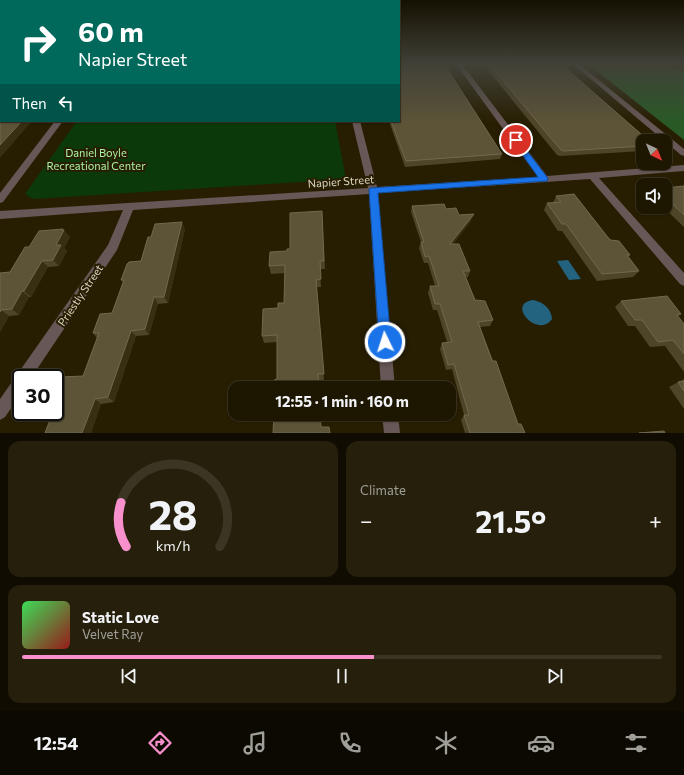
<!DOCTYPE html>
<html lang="en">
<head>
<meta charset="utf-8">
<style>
	:root { --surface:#1d1601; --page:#251f0b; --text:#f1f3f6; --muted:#a09f99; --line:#3b3523; --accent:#f790cd }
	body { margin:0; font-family:Commissioner,sans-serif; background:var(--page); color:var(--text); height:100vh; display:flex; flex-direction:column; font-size:15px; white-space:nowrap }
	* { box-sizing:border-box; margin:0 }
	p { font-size:13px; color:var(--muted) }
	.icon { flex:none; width:22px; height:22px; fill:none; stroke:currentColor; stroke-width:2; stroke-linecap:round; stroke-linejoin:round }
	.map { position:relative; height:433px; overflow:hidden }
	.sheet { display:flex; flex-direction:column; gap:8px; padding:8px; background:#100c01; flex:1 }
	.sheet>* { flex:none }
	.guide { position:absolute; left:0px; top:0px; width:400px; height:122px; box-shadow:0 1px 3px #0004,0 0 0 1px var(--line); background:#00695c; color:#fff; overflow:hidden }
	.needle { width:26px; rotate:137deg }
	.tools { position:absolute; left:636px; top:134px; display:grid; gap:8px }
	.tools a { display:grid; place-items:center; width:36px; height:36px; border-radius:8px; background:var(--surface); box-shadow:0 1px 3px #0004,0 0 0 1px var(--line); font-size:20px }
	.speed { position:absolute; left:12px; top:369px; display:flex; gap:8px; font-size:20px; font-weight:700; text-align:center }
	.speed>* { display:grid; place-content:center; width:52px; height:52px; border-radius:50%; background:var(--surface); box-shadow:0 1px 3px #0004,0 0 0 1px var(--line); line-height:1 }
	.speed .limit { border:2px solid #111; border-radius:6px; background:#fff; color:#111 }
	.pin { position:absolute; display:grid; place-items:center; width:34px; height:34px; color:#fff; margin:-17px; border:2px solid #fff; border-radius:50%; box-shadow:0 1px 4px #0007 }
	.me { position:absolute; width:44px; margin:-22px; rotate:356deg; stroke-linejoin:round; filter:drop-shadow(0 0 3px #0008) }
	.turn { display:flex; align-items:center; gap:14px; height:84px; padding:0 12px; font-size:18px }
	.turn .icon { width:52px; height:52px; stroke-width:2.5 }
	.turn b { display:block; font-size:28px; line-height:34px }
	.then { display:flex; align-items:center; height:38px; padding:0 12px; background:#0003; gap:8px; font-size:15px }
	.big { font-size:30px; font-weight:700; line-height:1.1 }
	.sheet .tile { flex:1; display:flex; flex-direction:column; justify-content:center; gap:6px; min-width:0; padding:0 14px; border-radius:12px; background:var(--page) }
	.sheet .dial { align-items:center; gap:0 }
	.dial svg { height:104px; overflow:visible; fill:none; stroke:var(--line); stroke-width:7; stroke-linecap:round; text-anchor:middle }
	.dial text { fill:var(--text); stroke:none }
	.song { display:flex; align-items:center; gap:12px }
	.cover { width:48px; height:48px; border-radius:6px; background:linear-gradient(135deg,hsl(130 70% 55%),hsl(0 70% 35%)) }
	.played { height:4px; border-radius:2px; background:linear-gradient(90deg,var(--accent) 55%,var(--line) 55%) }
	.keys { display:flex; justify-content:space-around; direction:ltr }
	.heat { display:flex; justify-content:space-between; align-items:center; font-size:22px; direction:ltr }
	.sheet .tiles { flex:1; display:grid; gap:8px; grid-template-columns:1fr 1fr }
	.tile:last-child { grid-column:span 2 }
	.trip { position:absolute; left:228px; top:381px; width:228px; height:40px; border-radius:12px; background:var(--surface); box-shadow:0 1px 3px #0004,0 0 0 1px var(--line); font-weight:700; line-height:40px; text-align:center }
	.tab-bar { display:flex; height:64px; justify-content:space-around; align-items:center; background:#0c0900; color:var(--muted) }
	.tab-bar .icon { width:28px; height:28px }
	.tab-bar .selected { color:var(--accent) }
	.tab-bar b { font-size:18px; color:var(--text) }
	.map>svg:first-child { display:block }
	.green { fill:#0c390a }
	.forest { fill:#295a26 }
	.water { fill:#23637f }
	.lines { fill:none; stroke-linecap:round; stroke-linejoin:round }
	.street { fill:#675756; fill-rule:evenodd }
	.wall { fill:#4e4427 }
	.shaded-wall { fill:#382e11 }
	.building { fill:#5d5438; stroke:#71684e }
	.route { fill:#1a73e8; stroke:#114b97 }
	.labels { text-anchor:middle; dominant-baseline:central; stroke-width:4; stroke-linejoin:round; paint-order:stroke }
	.park-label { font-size:11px; fill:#abf3a4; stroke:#271e01 }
	.street-label { font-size:11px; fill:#dbd5c4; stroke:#271e01 }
</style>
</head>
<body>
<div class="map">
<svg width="684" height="433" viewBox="0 0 684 433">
	<rect width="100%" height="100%" fill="#271e01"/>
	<polygon class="green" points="77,121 335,121 346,179 33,199 25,194"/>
	<polygon class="forest" points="588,64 665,64 684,72 684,140"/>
	<g class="water">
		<polygon points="568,260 581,279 569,280 557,261"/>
		<path d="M533 300C543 302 551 308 552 319 539 339 505 304 533 300Z"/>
	</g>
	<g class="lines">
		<g class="street">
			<polygon points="456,64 462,64 547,176 684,165 684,171 599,178 684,273 684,286 680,284 590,179 378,193 395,388 381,388 369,194 133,210 117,250 31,378 21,378 21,394 5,417 0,420 0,399 108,245 123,210 0,219 0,211 368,188 352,121 360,121 377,187 538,177"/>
			<polygon points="573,64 579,64 684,149 684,156 681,155"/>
			<polygon points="55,121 63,121 3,202 0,203 0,193"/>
			<polygon points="382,414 398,414 400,433 384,433"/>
		</g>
	</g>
	<g class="wall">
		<polygon points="483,64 561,64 643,141 643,151 560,156 557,155"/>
		<polygon points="389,121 399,121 502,154 500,159 405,167"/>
		<polygon points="684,186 684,227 663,207 665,207 665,188"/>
		<polygon points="556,196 630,255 628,257 639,271 633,277 597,281 562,231 558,231 544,210 547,203 553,203"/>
		<polygon points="412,206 446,209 471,221 453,244 470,271 468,277 466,277 475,300 493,320 490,326 480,327 518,424 525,433 465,433 461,420 464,415 452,369 446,370 440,349 442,343 447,342 437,310 433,310 428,293 430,286 435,286 428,263 424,263 419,248 421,242 411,212"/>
		<polygon points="322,211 325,269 320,269 321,287 317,287 324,380 319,380 319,388 274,388 277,379 277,342 264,343 262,336 278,308 284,303 285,273 271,274 269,266 290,249"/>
		<polygon points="63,229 70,237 64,248 67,251 59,266 48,267 31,297 29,297 19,315 9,316 0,332 0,273 10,272 29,247"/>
		<polygon points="185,229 168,303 158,304 149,335 136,336 114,402 101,404 91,433 45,433 55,407 55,392 83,376 97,338 93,333 112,313 123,282 121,280 141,261 151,237"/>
		<polygon points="621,301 681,314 678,316 684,324 684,372 665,346 650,347 635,326 628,326 615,307"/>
		<polygon points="684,379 684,409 669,387"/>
	</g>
	<g class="shaded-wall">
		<polygon points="22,121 32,121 0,158 0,145"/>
		<polygon points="474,214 471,221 448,251 450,244"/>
		<polygon points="182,222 185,229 168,303 164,297"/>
		<polygon points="63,229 70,237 64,248 67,251 59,266 53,260 56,245"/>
		<polygon points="42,261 48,267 31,297 24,291"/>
		<polygon points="22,291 29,297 19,315 12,309"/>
		<polygon points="154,297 158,304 149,335 145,329"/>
		<polygon points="1,310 9,316 0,332 0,312"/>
		<polygon points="131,331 136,336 114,402 108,397"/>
		<polygon points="95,399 101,404 91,433 82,433"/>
	</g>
	<g class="building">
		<polygon points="0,64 1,64 1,121 22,121 0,145"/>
		<polygon points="399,64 444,64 502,154 406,161 391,121 399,121"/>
		<polygon points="489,64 561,64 649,141 643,141 643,146 563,151 560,149"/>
		<polygon points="684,186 684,215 665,197 665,188"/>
		<polygon points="574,194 610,240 619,241 630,255 627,255 639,271 602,274 566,224 562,224 547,203 561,202 556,196"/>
		<polygon points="444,204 446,209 456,208 459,215 474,214 450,244 459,244 470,271 463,271 475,300 485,301 493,320 478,322 492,361 496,361 518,424 521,424 525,433 470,433 464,415 469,415 454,364 448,365 442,343 452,342 440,304 435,304 430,286 439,286 429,256 425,257 421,242 424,242 412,206"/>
		<polygon points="322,211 324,261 320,261 321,279 316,280 324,374 318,374 319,388 274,388 274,380 277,379 277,335 262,336 263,309 278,308 278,303 284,303 285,265 269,266 270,252 287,251 287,249 290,249 290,213"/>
		<polygon points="182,222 164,297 154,297 145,329 131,331 108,397 95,399 82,433 45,433 53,412 55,412 55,408 57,403 55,403 55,392 61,377 83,376 99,333 93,333 100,314 112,313 124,280 121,280 127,264 129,262 141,261 148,237 151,237 155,224"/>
		<polygon points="63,229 63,231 64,230 56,245 61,245 53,260 42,261 24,291 22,291 12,309 1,310 0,312 0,273 10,272 25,247 29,247 39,231"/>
		<polygon points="667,296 681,314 677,315 684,324 684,354 673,340 658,342 642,320 635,320 621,301"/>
		<polygon points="684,381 684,391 678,382"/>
		<polygon points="274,414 320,414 321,427 329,427 330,433 273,433"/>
		<polygon points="664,431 665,433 639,433"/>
	</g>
	<linearGradient id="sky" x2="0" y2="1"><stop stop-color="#151001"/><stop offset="0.52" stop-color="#414138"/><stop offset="1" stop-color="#414138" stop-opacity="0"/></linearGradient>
	<rect width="684" height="124" fill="url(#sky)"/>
	<polygon class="route" points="516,138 518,139 547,177 548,179 547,181 378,193 391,342 389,346 385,348 380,346 379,342 369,190 370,188 538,177 512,140"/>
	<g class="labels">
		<g class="park-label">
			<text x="96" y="152">Daniel Boyle<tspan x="96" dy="13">Recreational Center</tspan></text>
		</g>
		<g class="street-label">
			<text transform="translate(341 181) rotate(-4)">Napier Street</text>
			<text transform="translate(80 295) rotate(-56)">Priestly Street</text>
		</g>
	</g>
</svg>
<div class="tools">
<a><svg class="needle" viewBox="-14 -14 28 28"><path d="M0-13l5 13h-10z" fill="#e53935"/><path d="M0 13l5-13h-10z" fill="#a09f99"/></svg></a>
<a><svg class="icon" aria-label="sound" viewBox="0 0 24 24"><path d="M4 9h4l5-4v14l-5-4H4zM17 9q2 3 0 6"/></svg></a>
</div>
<div class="speed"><div class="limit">30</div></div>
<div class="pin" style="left:516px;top:140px;background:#d93025"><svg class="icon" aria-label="arrive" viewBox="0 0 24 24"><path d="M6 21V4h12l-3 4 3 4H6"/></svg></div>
<svg class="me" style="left:385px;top:342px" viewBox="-20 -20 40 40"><circle r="17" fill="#1a73e8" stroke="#fff" stroke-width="3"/><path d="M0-11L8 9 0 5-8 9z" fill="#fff"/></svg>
<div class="trip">12:55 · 1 min · 160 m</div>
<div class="guide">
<div class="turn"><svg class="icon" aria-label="right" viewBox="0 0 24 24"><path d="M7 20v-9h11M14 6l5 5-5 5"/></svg><div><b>60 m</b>Napier Street</div></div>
<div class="then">Then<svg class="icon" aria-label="left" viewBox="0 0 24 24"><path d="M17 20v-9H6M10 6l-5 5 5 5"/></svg></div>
</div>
</div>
<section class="sheet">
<div class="tiles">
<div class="tile dial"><svg viewBox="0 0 100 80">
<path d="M14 69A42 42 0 1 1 86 69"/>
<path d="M14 69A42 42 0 0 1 10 35" stroke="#f790cd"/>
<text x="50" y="56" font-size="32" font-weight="700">28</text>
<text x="50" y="72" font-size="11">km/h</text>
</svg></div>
<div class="tile"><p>Climate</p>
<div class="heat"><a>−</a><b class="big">21.5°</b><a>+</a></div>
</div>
<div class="tile">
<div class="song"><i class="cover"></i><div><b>Static Love</b><p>Velvet Ray</p></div></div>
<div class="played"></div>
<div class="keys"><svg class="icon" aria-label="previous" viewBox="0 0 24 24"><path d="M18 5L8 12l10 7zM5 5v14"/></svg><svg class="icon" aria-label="pause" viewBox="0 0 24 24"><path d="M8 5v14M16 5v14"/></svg><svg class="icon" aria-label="next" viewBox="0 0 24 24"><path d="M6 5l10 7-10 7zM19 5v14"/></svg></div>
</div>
</div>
</section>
<nav class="tab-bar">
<b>12:54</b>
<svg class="icon selected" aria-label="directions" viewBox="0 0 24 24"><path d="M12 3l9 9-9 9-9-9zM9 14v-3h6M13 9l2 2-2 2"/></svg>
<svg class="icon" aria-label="music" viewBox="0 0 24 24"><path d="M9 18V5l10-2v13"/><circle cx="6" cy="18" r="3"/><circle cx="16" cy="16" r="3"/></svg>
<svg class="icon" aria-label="phone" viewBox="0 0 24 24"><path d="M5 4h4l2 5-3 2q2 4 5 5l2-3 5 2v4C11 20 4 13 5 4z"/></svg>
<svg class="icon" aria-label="climate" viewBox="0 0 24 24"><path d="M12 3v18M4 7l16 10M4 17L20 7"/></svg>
<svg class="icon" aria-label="car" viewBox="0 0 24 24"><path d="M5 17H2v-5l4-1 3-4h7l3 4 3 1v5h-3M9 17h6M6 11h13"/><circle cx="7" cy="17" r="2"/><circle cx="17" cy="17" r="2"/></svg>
<svg class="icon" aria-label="filters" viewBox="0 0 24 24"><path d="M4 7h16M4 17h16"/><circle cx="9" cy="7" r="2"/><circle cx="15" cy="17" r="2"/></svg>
</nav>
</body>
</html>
